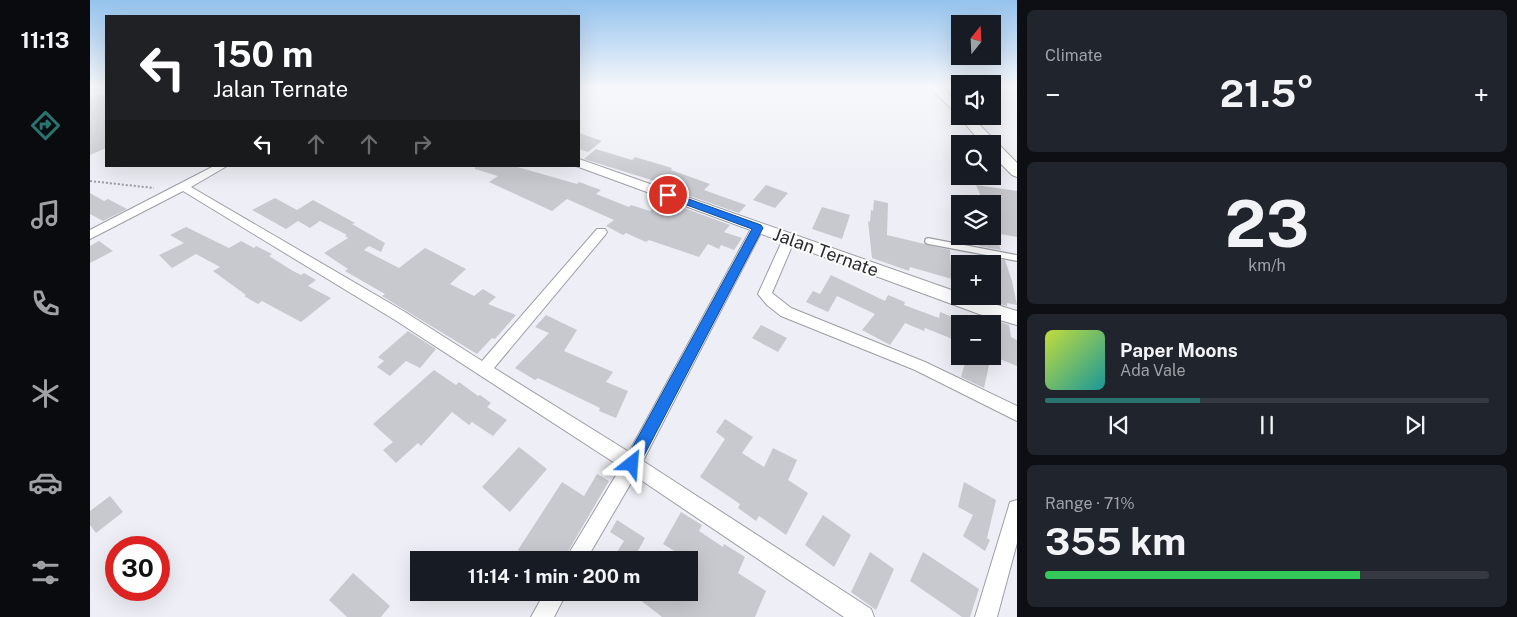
<!DOCTYPE html>
<html lang="en">
<head>
<meta charset="utf-8">
<style>
	:root { --surface:#171b24; --page:#20242c; --text:#f1f3f6; --muted:#9ea1a6; --line:#363941; --accent:#2a7470 }
	body { margin:0; font-family:"Public Sans",sans-serif; background:var(--page); color:var(--text); height:100vh; display:flex; flex-direction:column; font-size:19px; white-space:nowrap }
	* { box-sizing:border-box; margin:0 }
	p { font-size:16px; color:var(--muted) }
	.icon { flex:none; width:28px; height:28px; fill:none; stroke:currentColor; stroke-width:2; stroke-linecap:round; stroke-linejoin:round }
	.map { position:relative; flex:1; overflow:hidden }
	.details { display:flex; flex-direction:column; gap:10px; padding:10px; background:#0d0f14; width:500px }
	.details>* { flex:none }
	.banner { position:absolute; left:15px; top:15px; width:475px; height:152px; border-radius:0px; box-shadow:0 5px 20px #0002; background:#202124; color:#fff; overflow:hidden }
	.needle { width:32px; rotate:18deg }
	.fabs { position:absolute; left:861px; top:15px; display:grid; gap:10px }
	.fabs a { display:grid; place-items:center; width:50px; height:50px; border-radius:0px; background:var(--surface); box-shadow:0 5px 20px #0002; font-size:25px }
	.speed { position:absolute; left:15px; top:536px; display:flex; gap:10px; font-size:25px; font-weight:700; text-align:center }
	.speed>* { display:grid; place-content:center; width:65px; height:65px; border-radius:50%; background:var(--surface); box-shadow:0 5px 20px #0002; line-height:1 }
	.speed .limit { border:8px solid #d22; background:#fff; color:#111 }
	.pin { position:absolute; display:grid; place-items:center; width:42px; height:42px; color:#fff; margin:-21px; border:2px solid #fff; border-radius:50%; box-shadow:0 1px 5px #0007 }
	.me { position:absolute; width:55px; margin:-28px; rotate:28deg; stroke-linejoin:round; filter:drop-shadow(0 0 4px #0008) }
	.turn { display:flex; align-items:center; gap:18px; height:105px; padding:0 25px; font-size:22px }
	.turn .icon { width:65px; height:65px; stroke-width:2.5 }
	.turn b { display:block; font-size:35px; line-height:42px }
	.lanes { display:flex; align-items:center; height:48px; padding:0 25px; background:#0003; justify-content:center; gap:25px; direction:ltr }
	.lanes .off { opacity:.35 }
	.big { font-size:38px; font-weight:700; line-height:1.1 }
	.details .card { flex:1; display:flex; flex-direction:column; justify-content:center; gap:8px; min-width:0; padding:0 18px; border-radius:8px; background:var(--page) }
	.details .dial { align-items:center; gap:0 }
	.dial b { font-size:65px; line-height:1 }
	.song { display:flex; align-items:center; gap:15px }
	.cover { width:60px; height:60px; border-radius:8px; background:linear-gradient(135deg,hsl(70 70% 55%),hsl(180 70% 35%)) }
	.played { height:5px; border-radius:2px; background:linear-gradient(90deg,var(--accent) 35%,var(--line) 35%) }
	.keys { display:flex; justify-content:space-around; direction:ltr }
	.heat { display:flex; justify-content:space-between; align-items:center; font-size:28px; direction:ltr }
	.charge { height:8px; border-radius:4px; background:linear-gradient(90deg,#34c759 71%,var(--line) 0) }
	.trip { position:absolute; left:320px; top:551px; width:288px; height:50px; border-radius:0px; background:var(--surface); box-shadow:0 5px 20px #0002; font-weight:700; line-height:50px; text-align:center }
	main { display:flex; flex:1; min-height:0 }
	.dock { display:flex; flex-direction:column; width:90px; justify-content:space-around; align-items:center; background:#090b0e; color:var(--muted) }
	.dock .icon { width:35px; height:35px }
	.dock .on { color:var(--accent) }
	.dock b { font-size:22px; color:var(--text) }
	.map>svg:first-child { display:block }
	.building { fill:#c7c9cf }
	.lines { fill:none; stroke-linecap:round; stroke-linejoin:round }
	.service-casing { stroke:#9c9ea4; stroke-width:8 }
	.minor-casing { stroke:#9c9ea4; stroke-width:2 }
	.tertiary-casing { stroke:#9c9ea4; stroke-width:2 }
	.secondary-casing { stroke:#9c9ea4; stroke-width:2 }
	.path { stroke:#9c9da2; stroke-width:2; stroke-dasharray:2 2; stroke-linecap:butt }
	.service { stroke:#fff; stroke-width:5.5 }
	.minor { fill:#fff; fill-rule:evenodd }
	.tertiary { fill:#fff; fill-rule:evenodd }
	.secondary { fill:#fff; fill-rule:evenodd }
	.route { fill:#1a73e8; stroke:#114b97 }
	.labels { text-anchor:middle; dominant-baseline:central; stroke-width:4; stroke-linejoin:round; paint-order:stroke }
	.street-label { font-size:18px; fill:#2c2c2f; stroke:#fdfdfe }
</style>
</head>
<body>
<main>
<nav class="dock">
<b>11:13</b>
<svg class="icon on" aria-label="directions" viewBox="0 0 24 24"><path d="M12 3l9 9-9 9-9-9zM9 14v-3h6M13 9l2 2-2 2"/></svg>
<svg class="icon" aria-label="music" viewBox="0 0 24 24"><path d="M9 18V5l10-2v13"/><circle cx="6" cy="18" r="3"/><circle cx="16" cy="16" r="3"/></svg>
<svg class="icon" aria-label="phone" viewBox="0 0 24 24"><path d="M5 4h4l2 5-3 2q2 4 5 5l2-3 5 2v4C11 20 4 13 5 4z"/></svg>
<svg class="icon" aria-label="climate" viewBox="0 0 24 24"><path d="M12 3v18M4 7l16 10M4 17L20 7"/></svg>
<svg class="icon" aria-label="car" viewBox="0 0 24 24"><path d="M5 17H2v-5l4-1 3-4h7l3 4 3 1v5h-3M9 17h6M6 11h13"/><circle cx="7" cy="17" r="2"/><circle cx="17" cy="17" r="2"/></svg>
<svg class="icon" aria-label="filters" viewBox="0 0 24 24"><path d="M4 7h16M4 17h16"/><circle cx="9" cy="7" r="2"/><circle cx="15" cy="17" r="2"/></svg>
</nav>
<div class="map">
<svg width="927" height="617" viewBox="0 0 927 617">
	<rect width="100%" height="100%" fill="#eeeff6"/>
	<g class="building">
		<polygon points="9,94 16,97 16,148 0,155 0,97"/>
		<polygon points="489,133 512,141 498,152 489,149"/>
		<polygon points="506,149 542,160 545,157 582,168 581,170 620,184 614,190 656,205 649,213 585,191 587,188 494,159"/>
		<polygon points="385,166 424,166 487,184 489,182 511,190 506,194 539,207 541,205 560,211 565,206 568,207 575,201 640,225 634,232 652,238 644,250 631,245 629,249 618,244 609,257 559,240 556,242 536,233 533,235 516,226 524,220 477,199 462,211 399,182 408,176 385,169"/>
		<polygon points="676,185 698,193 685,208 663,200"/>
		<polygon points="886,185 927,191 927,237 905,233 911,250 889,246 891,236 902,236 902,204 894,204"/>
		<polygon points="0,193 14,201 18,199 37,209 13,221 0,214"/>
		<polygon points="185,198 207,210 223,200 265,223 262,224 295,243 291,252 279,246 274,250 309,268 335,248 376,269 360,284 384,296 393,289 406,297 398,304 426,315 405,339 402,338 387,354 292,296 295,294 255,271 258,269 234,253 258,238 255,236 257,235 230,221 220,228 208,221 196,229 162,210"/>
		<polygon points="784,200 798,203 797,235 860,250 862,279 820,267 819,271 782,258 778,221 780,222 781,210 783,211"/>
		<polygon points="732,207 760,215 752,239 722,229"/>
		<polygon points="96,227 139,248 151,241 164,248 166,246 182,254 179,256 203,271 211,275 214,273 226,280 218,286 241,298 211,322 172,301 168,304 154,296 156,295 123,271 130,267 106,254 82,268 69,255 94,243 80,235"/>
		<polygon points="9,241 23,251 0,263 0,246"/>
		<polygon points="886,255 915,260 922,281 927,305 917,303 917,306 906,303 906,300 902,299 902,264 884,264"/>
		<polygon points="741,275 795,301 798,295 815,302 814,305 849,318 850,312 870,320 870,342 835,328 834,331 815,323 800,345 772,330 785,314 747,296 738,312 716,302 723,291 730,294"/>
		<polygon points="456,315 487,330 474,351 523,372 516,382 538,391 526,418 509,411 510,408 448,378 445,380 425,368 459,333 445,327"/>
		<polygon points="907,321 919,325 921,337 927,340 927,366 902,356 902,330 908,332"/>
		<polygon points="671,325 697,338 688,352 662,338"/>
		<polygon points="318,331 346,349 330,368 316,361 300,376 287,367 294,361 288,357"/>
		<polygon points="877,356 901,356 894,388 871,377"/>
		<polygon points="344,370 366,385 369,382 388,396 390,395 401,403 397,407 417,420 403,436 382,422 379,425 362,412 331,446 328,443 306,463 293,450 303,442 283,424"/>
		<polygon points="635,419 663,437 652,453 674,467 683,448 707,460 698,480 718,493 696,535 669,516 666,521 648,508 650,504 610,477 635,439 626,432"/>
		<polygon points="429,447 457,469 420,512 392,487"/>
		<polygon points="507,474 519,481 473,560 442,560 428,550 472,482 494,496"/>
		<polygon points="874,482 906,500 897,538 900,540 895,551 873,536 883,515 868,507"/>
		<polygon points="20,496 33,512 6,533 0,525 0,511"/>
		<polygon points="591,512 612,525 609,531 633,547 634,544 655,557 648,573 676,591 665,617 572,617 540,592 599,592 599,560 573,544"/>
		<polygon points="733,515 761,535 744,567 715,545"/>
		<polygon points="527,520 555,538 543,560 522,560 534,541 520,532"/>
		<polygon points="780,552 804,569 786,610 761,592"/>
		<polygon points="833,552 889,589 880,617 872,617 820,581"/>
		<polygon points="263,573 300,606 291,617 257,617 239,600"/>
	</g>
	<g class="lines">
		<g class="service-casing">
			<polyline id="service" points="838,241 927,258"/>
		</g>
		<g class="minor-casing">
			<g id="minor">
				<polygon points="0,88 5,88 0,91"/>
				<polygon points="124,166 137,166 101,187 315,312 392,361 507,229 515,229 517,232 515,235 404,368 539,452 662,227 668,223 672,224 674,227 553,461 781,609 784,617 754,617 545,476 496,560 475,560 531,467 305,320 93,191 0,239 0,230"/>
				<polygon points="699,235 705,239 682,293 701,308 835,362 927,406 927,421 825,370 691,316 677,305 668,294 693,239"/>
				<polygon points="927,500 927,543 907,617 885,617 918,509 920,502"/>
				<polygon points="455,592 477,592 464,617 441,617"/>
			</g>
		</g>
		<g class="tertiary-casing">
			<polygon id="tertiary" points="489,159 870,293 870,296 878,296 927,311 927,325 889,314 486,166 489,166"/>
		</g>
		<g class="secondary-casing">
			<polygon id="secondary" points="840,88 853,88 870,105 870,116 881,116 927,163 927,177 922,175 902,155 902,144 892,144 868,115"/>
		</g>
		<polyline class="path" points="0,181 64,188"/>
		<use href="#service" class="service"/>
		<use href="#minor" class="minor"/>
		<use href="#tertiary" class="tertiary"/>
		<use href="#secondary" class="secondary"/>
	</g>
	<linearGradient id="sky" x2="0" y2="1"><stop stop-color="#95c3ee"/><stop offset="0.5" stop-color="#f7f8fb"/><stop offset="1" stop-color="#f7f8fb" stop-opacity="0"/></linearGradient>
	<rect width="927" height="175" fill="url(#sky)"/>
	<polygon class="route" points="575,193 582,193 671,225 673,228 547,469 542,471 536,469 534,464 536,459 662,229 575,197"/>
	<g class="labels">
		<g class="street-label">
			<text transform="translate(736 252) rotate(20)">Jalan Ternate</text>
		</g>
	</g>
</svg>
<div class="fabs">
<a><svg class="needle" viewBox="-14 -14 28 28"><path d="M0-13l5 13h-10z" fill="#e53935"/><path d="M0 13l5-13h-10z" fill="#9ea1a6"/></svg></a>
<a><svg class="icon" aria-label="sound" viewBox="0 0 24 24"><path d="M4 9h4l5-4v14l-5-4H4zM17 9q2 3 0 6"/></svg></a>
<a><svg class="icon" aria-label="search" viewBox="0 0 24 24"><circle cx="10" cy="10" r="6"/><path d="M15 15l6 6"/></svg></a>
<a><svg class="icon" aria-label="layers" viewBox="0 0 24 24"><path d="M12 4l9 5-9 5-9-5zM3 14l9 5 9-5"/></svg></a>
<a>+</a>
<a>−</a>
</div>
<div class="speed"><div class="limit">30</div></div>
<div class="pin" style="left:578px;top:195px;background:#d93025"><svg class="icon" aria-label="arrive" viewBox="0 0 24 24"><path d="M6 21V4h12l-3 4 3 4H6"/></svg></div>
<svg class="me" style="left:542px;top:464px" viewBox="-20 -20 40 40"><path d="M0-17L14 15 0 8-14 15z" fill="#1a73e8" stroke="#fff" stroke-width="4"/></svg>
<div class="trip">11:14 · 1 min · 200 m</div>
<div class="banner">
<div class="turn"><svg class="icon" aria-label="left" viewBox="0 0 24 24"><path d="M17 20v-9H6M10 6l-5 5 5 5"/></svg><div><b>150 m</b>Jalan Ternate</div></div>
<div class="lanes"><svg class="icon" aria-label="left" viewBox="0 0 24 24"><path d="M17 20v-9H6M10 6l-5 5 5 5"/></svg><svg class="icon off" aria-label="ahead" viewBox="0 0 24 24"><path d="M12 20V5M6 11l6-6 6 6"/></svg><svg class="icon off" aria-label="ahead" viewBox="0 0 24 24"><path d="M12 20V5M6 11l6-6 6 6"/></svg><svg class="icon off" aria-label="right" viewBox="0 0 24 24"><path d="M7 20v-9h11M14 6l5 5-5 5"/></svg></div>
</div>
</div>
<section class="details">
<div class="card"><p>Climate</p>
<div class="heat"><a>−</a><b class="big">21.5°</b><a>+</a></div>
</div>
<div class="card dial"><b>23</b><p>km/h</p></div>
<div class="card">
<div class="song"><i class="cover"></i><div><b>Paper Moons</b><p>Ada Vale</p></div></div>
<div class="played"></div>
<div class="keys"><svg class="icon" aria-label="previous" viewBox="0 0 24 24"><path d="M18 5L8 12l10 7zM5 5v14"/></svg><svg class="icon" aria-label="pause" viewBox="0 0 24 24"><path d="M8 5v14M16 5v14"/></svg><svg class="icon" aria-label="next" viewBox="0 0 24 24"><path d="M6 5l10 7-10 7zM19 5v14"/></svg></div>
</div>
<div class="card"><p>Range · 71%</p><b class="big">355 km</b><div class="charge"></div></div>
</section>
</main>
</body>
</html>
